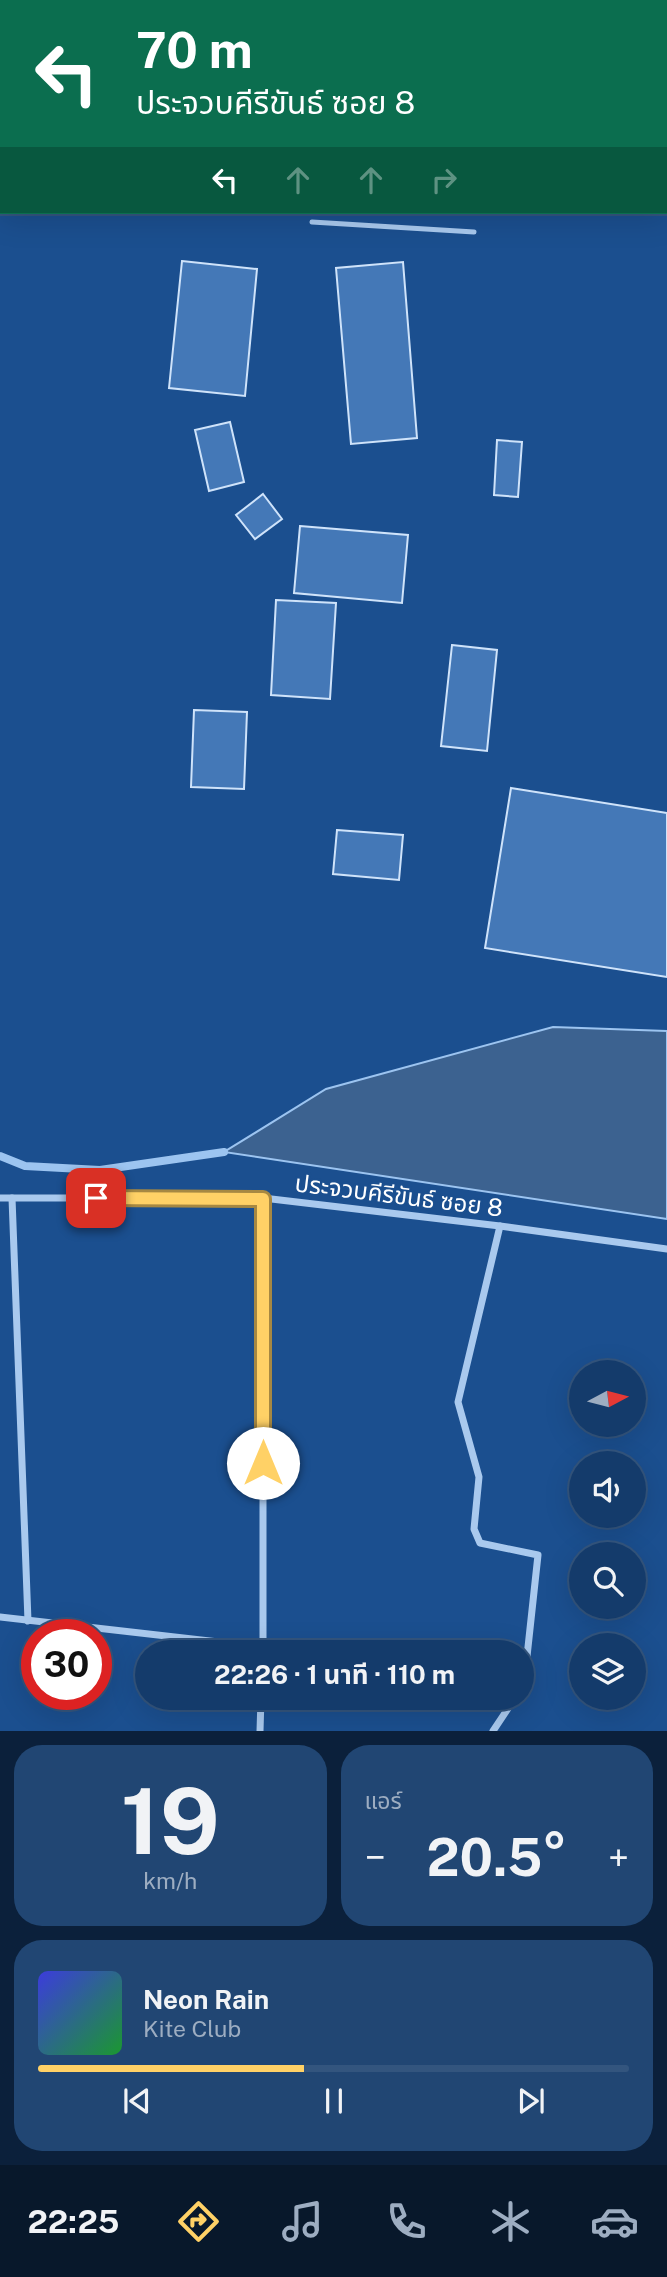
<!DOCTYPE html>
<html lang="th">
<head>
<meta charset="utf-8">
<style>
	:root { --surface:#143b6b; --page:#214673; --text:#f1f3f6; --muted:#9dadc1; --line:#33557e; --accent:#ffd166 }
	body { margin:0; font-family:"Public Sans","Noto Sans Thai",sans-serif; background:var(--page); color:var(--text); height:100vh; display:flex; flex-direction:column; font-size:26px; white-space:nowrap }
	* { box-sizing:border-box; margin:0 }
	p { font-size:23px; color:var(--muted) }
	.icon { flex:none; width:38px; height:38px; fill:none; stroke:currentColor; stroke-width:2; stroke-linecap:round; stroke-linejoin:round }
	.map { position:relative; height:1731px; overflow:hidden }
	.details { display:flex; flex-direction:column; gap:14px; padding:14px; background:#0b203b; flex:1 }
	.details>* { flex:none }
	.top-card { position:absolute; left:0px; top:0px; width:668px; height:214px; box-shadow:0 7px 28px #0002,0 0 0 2px var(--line); background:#0b6e4f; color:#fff; overflow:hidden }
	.needle { width:46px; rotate:83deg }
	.fabs { position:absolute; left:569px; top:1360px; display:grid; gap:14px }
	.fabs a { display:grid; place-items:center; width:77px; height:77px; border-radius:50%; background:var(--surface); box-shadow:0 7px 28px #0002,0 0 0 2px var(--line); font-size:35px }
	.speed { position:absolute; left:21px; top:1619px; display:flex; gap:14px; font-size:35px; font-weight:700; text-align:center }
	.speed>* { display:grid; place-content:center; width:91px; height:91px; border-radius:50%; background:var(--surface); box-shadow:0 7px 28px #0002,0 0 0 2px var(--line); line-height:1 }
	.speed .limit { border:10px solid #d22; background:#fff; color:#111 }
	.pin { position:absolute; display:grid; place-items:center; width:60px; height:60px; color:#fff; margin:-30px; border-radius:14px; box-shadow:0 4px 10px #0006 }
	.me { position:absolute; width:77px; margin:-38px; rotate:0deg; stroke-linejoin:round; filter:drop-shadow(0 0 5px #0008) }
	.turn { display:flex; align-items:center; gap:24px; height:147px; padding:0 21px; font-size:32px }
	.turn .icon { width:91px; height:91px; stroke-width:2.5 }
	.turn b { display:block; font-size:49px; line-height:60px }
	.lanes { display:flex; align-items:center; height:66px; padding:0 21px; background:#0003; justify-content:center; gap:35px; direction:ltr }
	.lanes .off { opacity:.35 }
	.big { font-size:52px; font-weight:700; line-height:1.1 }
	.details .tile { flex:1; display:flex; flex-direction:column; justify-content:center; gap:10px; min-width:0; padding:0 24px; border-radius:28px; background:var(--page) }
	.details .dial { align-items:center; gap:0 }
	.dial b { font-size:91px; line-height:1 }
	.song { display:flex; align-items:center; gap:21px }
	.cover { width:84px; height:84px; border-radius:10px; background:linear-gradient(135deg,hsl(240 70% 55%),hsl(130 70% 35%)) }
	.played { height:7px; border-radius:4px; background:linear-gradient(90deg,var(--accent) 45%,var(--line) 45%) }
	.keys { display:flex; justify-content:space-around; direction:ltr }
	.heat { display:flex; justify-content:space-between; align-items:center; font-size:38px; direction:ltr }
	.details .tiles { flex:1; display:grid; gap:14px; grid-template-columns:1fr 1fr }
	.tile:last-child { grid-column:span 2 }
	.trip { position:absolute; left:135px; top:1640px; width:399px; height:70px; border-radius:35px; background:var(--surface); box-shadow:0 7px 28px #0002,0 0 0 2px var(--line); font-weight:700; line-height:70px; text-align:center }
	.dock { display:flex; height:112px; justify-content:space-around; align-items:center; background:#08182b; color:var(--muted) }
	.dock .icon { width:49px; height:49px }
	.dock .current { color:var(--accent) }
	.dock b { font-size:32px; color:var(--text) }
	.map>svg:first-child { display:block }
	.water { fill:#3c6290; stroke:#9cc4f0; stroke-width:2 }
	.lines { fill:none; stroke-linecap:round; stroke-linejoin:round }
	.stream { stroke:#9cc4f0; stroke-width:8 }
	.building { fill:#4478b7; stroke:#cfe3fa; stroke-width:2 }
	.lane { stroke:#a9c9ee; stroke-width:5 }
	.street { stroke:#a9c9ee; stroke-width:7 }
	.highway { stroke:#fff; stroke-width:21 }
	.route-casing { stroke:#a68842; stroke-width:18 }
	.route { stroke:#ffd166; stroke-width:12 }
	.labels { text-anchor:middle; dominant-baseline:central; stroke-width:5; stroke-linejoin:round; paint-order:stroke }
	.street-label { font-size:24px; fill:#fff; stroke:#1b4f8f }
</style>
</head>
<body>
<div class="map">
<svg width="667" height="1731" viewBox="0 0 667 1731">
	<rect width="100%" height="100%" fill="#1b4f8f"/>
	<polygon class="water" points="553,1027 667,1031 667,1219 224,1152 326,1089"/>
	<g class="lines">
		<g class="stream">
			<polyline points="196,2 196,0"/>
			<polyline points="0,1156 25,1166 100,1170 224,1152"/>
		</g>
	</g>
	<g class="building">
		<polygon points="499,0 557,0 499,2"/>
		<polygon points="182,261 257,269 245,396 169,388"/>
		<polygon points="403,262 417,438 351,444 336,268"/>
		<polygon points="230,422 244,482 209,491 195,430"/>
		<polygon points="497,440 522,442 518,497 494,495"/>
		<polygon points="263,494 282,519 255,539 236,515"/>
		<polygon points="300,526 408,535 402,603 294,593"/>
		<polygon points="276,600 336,603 330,699 271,695"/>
		<polygon points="452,645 497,650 487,751 441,746"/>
		<polygon points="194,710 247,712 244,789 191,787"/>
		<polygon points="511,788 667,813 667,977 485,948"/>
		<polygon points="337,830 403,835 399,880 333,874"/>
	</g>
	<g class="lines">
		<polyline class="lane" points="312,222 474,232"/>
		<g class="street">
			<polyline points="493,2 493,0"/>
			<polyline points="0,1198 263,1198 500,1226 667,1249"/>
			<polyline points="12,1198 28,1621"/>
			<polyline points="500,1226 458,1402 479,1477 474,1529 480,1543 538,1555 524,1684 522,1687"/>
			<polyline points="0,1617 263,1647"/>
			<polyline points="263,1652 263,1198"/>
			<polyline points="260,1731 261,1698"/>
			<polyline points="493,1731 515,1698"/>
		</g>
		<g class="highway">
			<polyline points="0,38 2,38"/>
			<polyline points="0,97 2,98"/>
		</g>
	</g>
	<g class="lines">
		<g class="route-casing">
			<polyline id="route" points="96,1198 263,1199 263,1463"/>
		</g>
		<use href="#route" class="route"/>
	</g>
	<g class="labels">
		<g class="street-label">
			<text transform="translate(399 1195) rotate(7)">ประจวบคีรีขันธ์ ซอย 8</text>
		</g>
	</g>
</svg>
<div class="fabs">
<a><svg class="needle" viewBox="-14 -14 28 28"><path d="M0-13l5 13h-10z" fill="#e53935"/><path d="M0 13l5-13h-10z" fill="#9dadc1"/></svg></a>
<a><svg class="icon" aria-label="sound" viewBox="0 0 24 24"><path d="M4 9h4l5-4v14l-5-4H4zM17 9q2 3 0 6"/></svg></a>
<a><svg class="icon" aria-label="search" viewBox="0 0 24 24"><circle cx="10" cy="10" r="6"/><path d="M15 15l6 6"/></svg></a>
<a><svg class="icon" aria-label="layers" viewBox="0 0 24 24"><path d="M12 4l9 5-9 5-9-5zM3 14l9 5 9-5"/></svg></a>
</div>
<div class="speed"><div class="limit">30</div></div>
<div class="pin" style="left:96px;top:1198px;background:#d93025"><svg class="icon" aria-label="arrive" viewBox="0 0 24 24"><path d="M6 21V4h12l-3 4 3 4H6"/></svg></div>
<svg class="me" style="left:263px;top:1463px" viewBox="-20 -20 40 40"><circle r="19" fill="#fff"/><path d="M0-13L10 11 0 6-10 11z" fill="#ffd166"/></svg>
<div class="trip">22:26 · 1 นาที · 110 m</div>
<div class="top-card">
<div class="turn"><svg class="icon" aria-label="left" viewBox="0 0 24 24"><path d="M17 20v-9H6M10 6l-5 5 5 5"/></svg><div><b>70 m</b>ประจวบคีรีขันธ์ ซอย 8</div></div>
<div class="lanes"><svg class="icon" aria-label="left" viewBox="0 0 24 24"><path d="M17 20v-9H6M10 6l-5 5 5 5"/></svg><svg class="icon off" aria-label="ahead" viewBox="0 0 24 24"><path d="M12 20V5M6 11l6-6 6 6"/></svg><svg class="icon off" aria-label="ahead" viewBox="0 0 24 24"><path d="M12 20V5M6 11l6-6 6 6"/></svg><svg class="icon off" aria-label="right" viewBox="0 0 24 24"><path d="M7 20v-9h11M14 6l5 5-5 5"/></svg></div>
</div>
</div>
<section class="details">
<div class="tiles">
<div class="tile dial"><b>19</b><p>km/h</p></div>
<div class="tile"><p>แอร์</p>
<div class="heat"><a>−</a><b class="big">20.5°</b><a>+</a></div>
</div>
<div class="tile">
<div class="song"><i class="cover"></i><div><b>Neon Rain</b><p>Kite Club</p></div></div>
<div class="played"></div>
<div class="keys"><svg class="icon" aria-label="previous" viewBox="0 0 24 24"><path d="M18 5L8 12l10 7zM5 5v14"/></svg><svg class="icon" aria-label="pause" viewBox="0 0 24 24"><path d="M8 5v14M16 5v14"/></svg><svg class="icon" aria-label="next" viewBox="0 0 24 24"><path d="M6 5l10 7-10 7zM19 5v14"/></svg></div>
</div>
</div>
</section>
<nav class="dock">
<b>22:25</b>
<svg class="icon current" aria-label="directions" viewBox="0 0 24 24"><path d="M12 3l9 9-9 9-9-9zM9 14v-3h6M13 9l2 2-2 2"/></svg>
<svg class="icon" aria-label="music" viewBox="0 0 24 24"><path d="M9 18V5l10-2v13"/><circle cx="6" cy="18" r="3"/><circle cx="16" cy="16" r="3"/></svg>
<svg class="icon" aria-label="phone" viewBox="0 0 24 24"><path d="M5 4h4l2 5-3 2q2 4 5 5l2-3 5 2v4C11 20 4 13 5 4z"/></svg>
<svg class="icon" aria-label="climate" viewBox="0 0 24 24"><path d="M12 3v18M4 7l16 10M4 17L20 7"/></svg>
<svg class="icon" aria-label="car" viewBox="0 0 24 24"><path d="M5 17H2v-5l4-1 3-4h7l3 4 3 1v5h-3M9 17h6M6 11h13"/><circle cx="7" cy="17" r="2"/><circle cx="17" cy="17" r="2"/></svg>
</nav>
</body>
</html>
